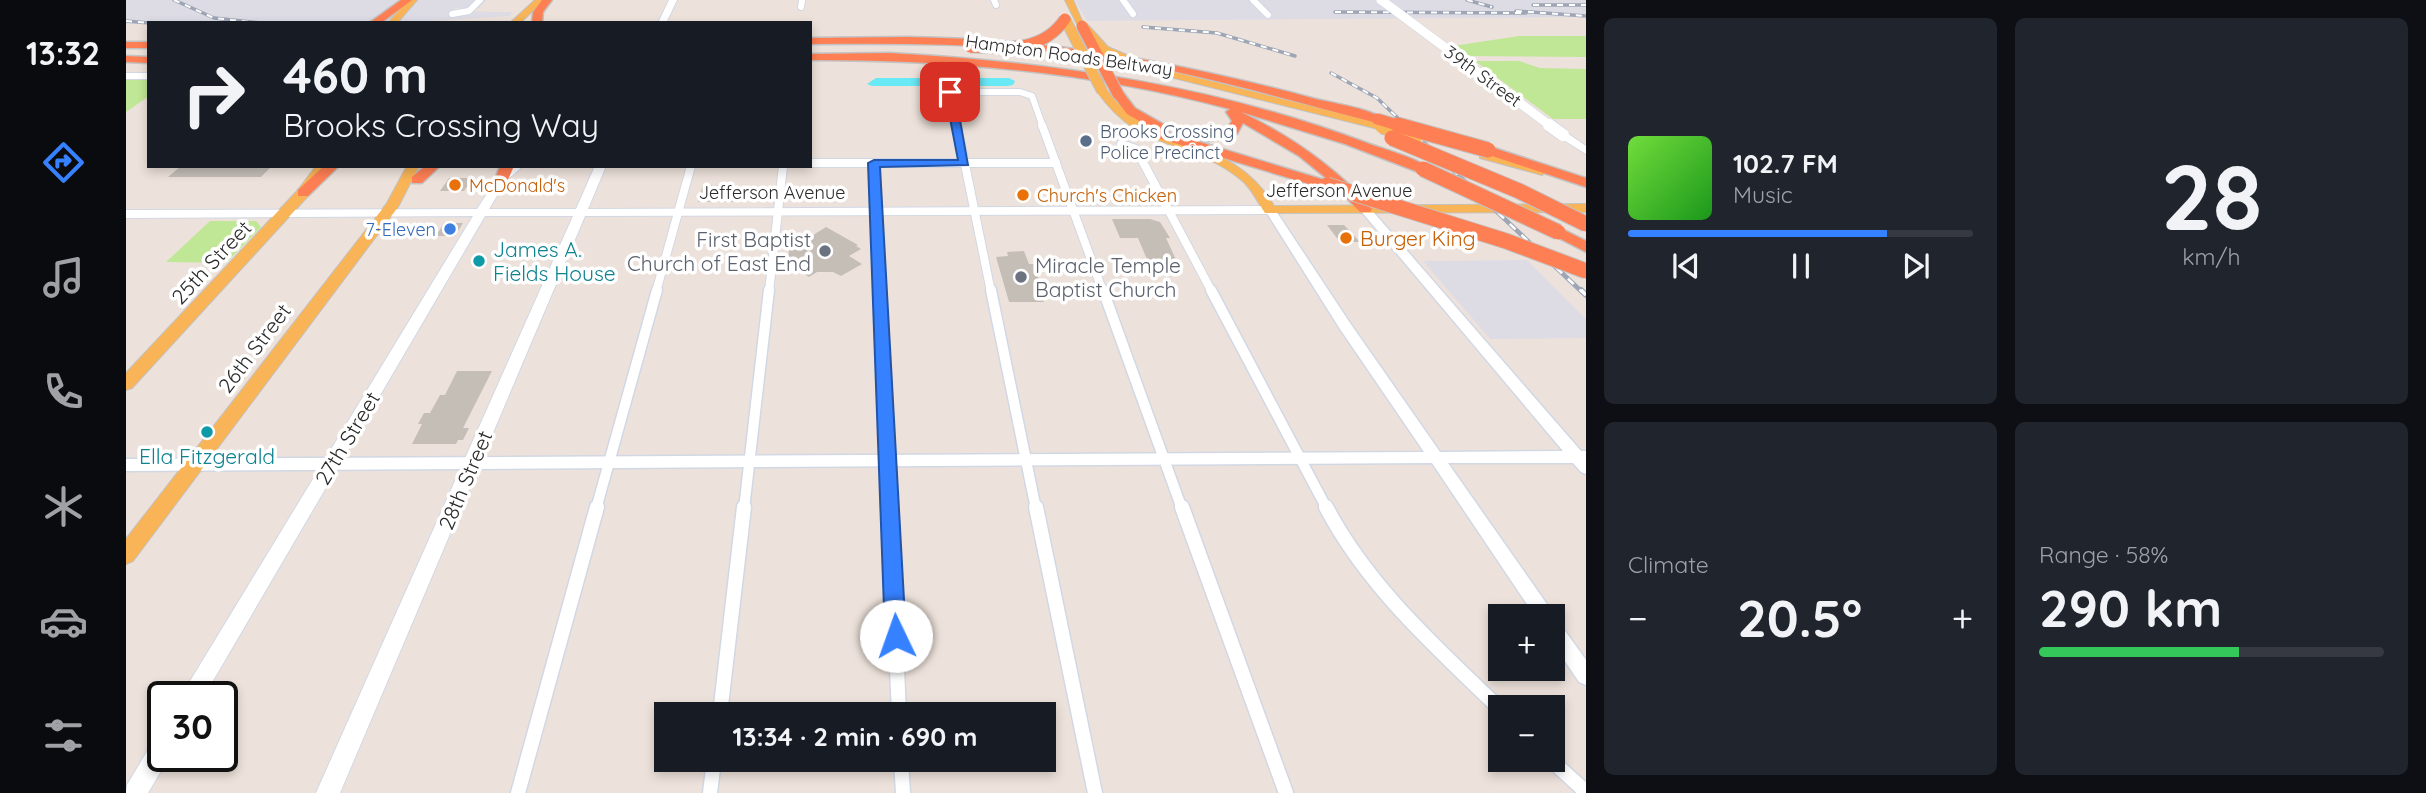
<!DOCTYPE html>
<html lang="en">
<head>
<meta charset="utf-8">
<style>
	:root { --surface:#171b24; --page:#20242c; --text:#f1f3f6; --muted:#9ea1a6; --line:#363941; --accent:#3681ff }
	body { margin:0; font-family:Quicksand,sans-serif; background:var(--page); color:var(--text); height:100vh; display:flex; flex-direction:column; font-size:26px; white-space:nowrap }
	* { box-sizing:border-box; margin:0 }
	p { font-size:23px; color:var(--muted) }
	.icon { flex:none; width:38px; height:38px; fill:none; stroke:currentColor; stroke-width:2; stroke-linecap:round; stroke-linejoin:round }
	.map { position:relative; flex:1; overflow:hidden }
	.drawer { display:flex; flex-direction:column; gap:18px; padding:18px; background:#0d0f14; width:840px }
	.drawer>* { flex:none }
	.top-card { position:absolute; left:21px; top:21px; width:665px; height:147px; border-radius:0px; box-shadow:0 4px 10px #0003; background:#171b24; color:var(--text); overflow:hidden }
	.fabs { position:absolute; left:1362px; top:604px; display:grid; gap:14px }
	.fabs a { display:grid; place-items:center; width:77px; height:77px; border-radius:0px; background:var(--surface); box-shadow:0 4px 10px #0003; font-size:35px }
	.speed { position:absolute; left:21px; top:681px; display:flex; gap:14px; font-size:35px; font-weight:700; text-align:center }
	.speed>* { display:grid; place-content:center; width:91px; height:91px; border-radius:50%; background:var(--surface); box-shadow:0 4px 10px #0003; line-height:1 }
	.speed .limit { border:4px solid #111; border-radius:10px; background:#fff; color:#111 }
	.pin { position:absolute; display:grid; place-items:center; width:60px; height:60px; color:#fff; margin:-30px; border-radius:14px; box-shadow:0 4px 10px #0006 }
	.me { position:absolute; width:77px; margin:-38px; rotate:357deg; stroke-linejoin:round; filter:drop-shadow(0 0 5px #0008) }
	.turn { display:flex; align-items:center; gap:24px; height:147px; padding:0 21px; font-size:32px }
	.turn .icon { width:91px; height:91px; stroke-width:2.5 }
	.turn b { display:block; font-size:49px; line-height:60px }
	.big { font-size:52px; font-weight:700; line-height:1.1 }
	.drawer .card { flex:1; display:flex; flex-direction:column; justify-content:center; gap:10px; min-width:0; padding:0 24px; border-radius:10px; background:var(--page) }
	.drawer .dial { align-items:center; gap:0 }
	.dial b { font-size:91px; line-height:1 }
	.song { display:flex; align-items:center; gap:21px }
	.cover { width:84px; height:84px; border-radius:10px; background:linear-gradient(135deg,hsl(100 70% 55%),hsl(120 70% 35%)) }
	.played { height:7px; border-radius:4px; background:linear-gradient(90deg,var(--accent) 75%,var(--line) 75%) }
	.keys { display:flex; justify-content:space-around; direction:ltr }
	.heat { display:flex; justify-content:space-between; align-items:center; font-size:38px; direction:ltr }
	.charge { height:10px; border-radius:5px; background:linear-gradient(90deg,#34c759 58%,var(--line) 0) }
	.drawer .tiles { flex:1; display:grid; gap:18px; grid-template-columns:repeat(2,1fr) }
	.trip { position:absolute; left:528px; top:702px; width:402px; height:70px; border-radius:0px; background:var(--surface); box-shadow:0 4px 10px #0003; font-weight:700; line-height:70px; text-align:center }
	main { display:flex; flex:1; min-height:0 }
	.tabs { display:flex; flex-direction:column; width:126px; justify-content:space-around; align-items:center; background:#090b0e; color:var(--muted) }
	.tabs .icon { width:49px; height:49px }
	.tabs .selected { color:var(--accent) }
	.tabs b { font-size:32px; color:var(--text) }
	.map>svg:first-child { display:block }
	.industrial { fill:#dddce5 }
	.green { fill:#c0e795 }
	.water { fill:#69e9f5 }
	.building { fill:#c4beb7 }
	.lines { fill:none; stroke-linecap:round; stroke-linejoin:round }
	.minor-far3-casing { stroke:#d1d8e4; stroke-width:8 }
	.minor-far2-casing { stroke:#d1d8e4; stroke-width:10 }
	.minor-far1-casing { stroke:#d1d8e4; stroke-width:13 }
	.minor-casing { stroke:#d1d8e4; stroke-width:17 }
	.tertiary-casing { stroke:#d1d8e4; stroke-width:3 }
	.secondary-casing { stroke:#d1d8e4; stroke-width:2 }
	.primary-casing { stroke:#c3c3c3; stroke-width:2 }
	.motorway-casing { stroke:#c3c3c3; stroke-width:3 }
	.minor-far3 { stroke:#fff; stroke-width:6 }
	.minor-far2 { stroke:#fff; stroke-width:8 }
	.minor-far1 { stroke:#fff; stroke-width:10 }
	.minor { stroke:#fff; stroke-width:14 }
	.tertiary { fill:#fff; fill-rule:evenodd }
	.secondary { fill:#fff; fill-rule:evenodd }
	.primary { fill:#f8b456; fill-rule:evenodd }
	.motorway { fill:#ff7f54; fill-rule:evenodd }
	.rail-far2-casing { stroke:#9ea6b6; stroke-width:3.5 }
	.rail-far1-casing { stroke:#9ea6b6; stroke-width:4.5 }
	.rail-casing { stroke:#9ea6b6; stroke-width:6 }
	.rail-far2 { stroke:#fff; stroke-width:2; stroke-dasharray:6; stroke-linecap:butt }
	.rail-far1 { stroke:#fff; stroke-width:2.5; stroke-dasharray:8; stroke-linecap:butt }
	.rail { stroke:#fff; stroke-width:3.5; stroke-dasharray:10; stroke-linecap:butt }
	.secondary-bridge-far1-casing { stroke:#d1d8e4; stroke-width:10; stroke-linecap:butt }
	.secondary-bridge-casing { stroke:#d1d8e4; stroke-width:14; stroke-linecap:butt }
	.primary-bridge-far1-casing { stroke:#c3c3c3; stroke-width:12; stroke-linecap:butt }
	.primary-bridge-casing { stroke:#c3c3c3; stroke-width:15; stroke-linecap:butt }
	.motorway-bridge-far1-casing { stroke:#c3c3c3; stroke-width:13; stroke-linecap:butt }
	.motorway-bridge-casing { stroke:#c3c3c3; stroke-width:17; stroke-linecap:butt }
	.secondary-bridge-far1 { stroke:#fff; stroke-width:9 }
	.secondary-bridge { stroke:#fff; stroke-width:12 }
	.primary-bridge-far1 { stroke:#f8b456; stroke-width:10 }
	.primary-bridge { stroke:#f8b456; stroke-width:13 }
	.motorway-bridge-far1 { stroke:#ff7f54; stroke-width:11 }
	.motorway-bridge { stroke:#ff7f54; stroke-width:15 }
	.route { fill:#3681ff; stroke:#2354a6; stroke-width:2 }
	.service-dot { fill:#5c6f8a; stroke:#fff; stroke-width:2.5 }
	.food-dot { fill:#e8710a; stroke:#fff; stroke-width:2.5 }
	.shop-dot { fill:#3f7fe0; stroke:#fff; stroke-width:2.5 }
	.worship-dot { fill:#6b7280; stroke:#fff; stroke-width:2.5 }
	.culture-dot { fill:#0f9aa8; stroke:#fff; stroke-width:2.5 }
	.labels { text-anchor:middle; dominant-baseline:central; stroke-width:7; stroke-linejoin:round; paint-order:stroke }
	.far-street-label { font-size:18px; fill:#2a2a2a; stroke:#fff }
	.far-service-label { font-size:18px; fill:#4e5e75; stroke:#fff; text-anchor:start }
	.far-food-label { font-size:18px; fill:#c56008; stroke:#fff; text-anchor:start }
	.far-shop-label { font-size:18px; fill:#366cbe; stroke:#fff; text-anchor:end }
	.food-label { font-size:21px; fill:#c56008; stroke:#fff; text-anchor:start }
	.worship-label { font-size:21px; fill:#5b616d; stroke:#fff; text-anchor:end }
	.culture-label { font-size:21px; fill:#0d838f; stroke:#fff; text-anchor:start }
	.street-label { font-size:21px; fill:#2a2a2a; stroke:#fff }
</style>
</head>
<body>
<main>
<nav class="tabs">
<b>13:32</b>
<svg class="icon selected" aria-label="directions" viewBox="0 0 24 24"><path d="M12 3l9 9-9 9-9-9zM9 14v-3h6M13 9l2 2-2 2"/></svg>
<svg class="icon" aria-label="music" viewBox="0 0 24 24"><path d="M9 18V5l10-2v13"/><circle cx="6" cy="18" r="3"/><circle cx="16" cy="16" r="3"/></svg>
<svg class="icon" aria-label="phone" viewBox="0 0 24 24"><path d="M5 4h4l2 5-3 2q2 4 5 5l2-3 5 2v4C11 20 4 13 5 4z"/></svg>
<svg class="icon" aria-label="climate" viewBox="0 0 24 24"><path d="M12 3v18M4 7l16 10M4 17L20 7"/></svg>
<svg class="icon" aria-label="car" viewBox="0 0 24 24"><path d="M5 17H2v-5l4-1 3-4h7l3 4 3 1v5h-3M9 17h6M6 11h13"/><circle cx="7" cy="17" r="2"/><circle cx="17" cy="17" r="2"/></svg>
<svg class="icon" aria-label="filters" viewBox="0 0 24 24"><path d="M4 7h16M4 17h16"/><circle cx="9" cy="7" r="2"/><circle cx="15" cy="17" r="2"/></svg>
</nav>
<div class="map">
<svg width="1460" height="793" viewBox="0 0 1460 793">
	<rect width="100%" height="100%" fill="#ede2db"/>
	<g class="industrial">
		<polygon points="0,0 361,0 353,8 329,8 326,11 387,12 384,16 274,23 0,24"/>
		<polygon points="949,0 1460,0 1460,17 961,21"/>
		<polygon points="1401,260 1460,319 1460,338 1364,339 1297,261"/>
	</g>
	<g class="green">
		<polygon points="1393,36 1460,36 1460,57 1342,56 1327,46"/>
		<polygon points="1349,61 1393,61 1414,68 1460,69 1460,119 1427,119"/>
		<polygon points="0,79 23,79 23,96 0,112"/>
		<polygon points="84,221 130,221 135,227 100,263 40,262"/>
	</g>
	<polygon class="water" points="750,78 883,78 889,81 887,85 881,86 746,86 741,84"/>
	<g class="building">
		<polygon points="55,166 146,166 135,177 42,177"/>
		<polygon points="323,178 347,178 338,191 314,191"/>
		<polygon points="577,185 611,186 607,202 572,202"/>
		<polygon points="986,219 1024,219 1034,222 1044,238 1040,238 1052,264 1023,264 1012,238 994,238"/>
		<polygon points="318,223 337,223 329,236 310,236"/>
		<polygon points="1201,225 1218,225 1234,242 1214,242"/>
		<polygon points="700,227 732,245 730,246 735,249 723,256 736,264 715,276 707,272 691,272 683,277 677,273 661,273 663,250"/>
		<polygon points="898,251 903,264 909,264 918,302 883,302 870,257 882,256 881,252"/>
		<polygon points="331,371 366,371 337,428 343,428 337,440 332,440 330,444 286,444 296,424 292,424 298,413 304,413 314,395 319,395"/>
	</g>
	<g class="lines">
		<g class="minor-far3-casing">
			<g id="minor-far3">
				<polyline points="868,0 870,5"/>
				<polyline points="997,0 1007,14"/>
				<polyline points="1127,0 1142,15"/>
				<polyline points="675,7 676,0"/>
				<polyline points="326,14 343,11 354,0"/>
				<polyline points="0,76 23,76"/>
				<polyline points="831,127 824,92 894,92 906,96 917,127"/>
			</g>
		</g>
		<g class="minor-far2-casing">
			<g id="minor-far2">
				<polyline points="831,125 865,292"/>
				<polyline points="916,125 977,292"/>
				<polyline points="995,144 1010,149 1086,292"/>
				<polyline points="684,163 930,163"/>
				<polyline points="748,163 754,292"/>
				<polyline points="530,292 565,166"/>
				<polyline points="643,292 657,166"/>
			</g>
		</g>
		<g class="minor-far1-casing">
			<g id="minor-far1">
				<polyline points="754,290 764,509"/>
				<polyline points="865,290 910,509"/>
				<polyline points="977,290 1056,509"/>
				<polyline points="1085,290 1201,509"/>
				<polyline points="470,509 531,290"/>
				<polyline points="618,509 643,290"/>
			</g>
		</g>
		<g class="minor-casing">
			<g id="minor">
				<polyline points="764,507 773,714"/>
				<polyline points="910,507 969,793"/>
				<polyline points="1056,507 1160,793"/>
				<path d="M1200 507C1242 587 1310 647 1374 709"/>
				<polyline points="594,714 618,507"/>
				<polyline points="775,760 777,793"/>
				<polyline points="1425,760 1460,792"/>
				<polyline points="392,793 471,507"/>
				<polyline points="584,793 588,760"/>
			</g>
		</g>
		<g class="tertiary-casing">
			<polygon id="tertiary" points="1239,206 1243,207 1455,451 1460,451 1460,474 1455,472 1447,463 1322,463 1425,610 1428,616 1426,619 1432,621 1460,660 1460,685 1453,682 1426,642 1426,616 1409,616 1306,463 0,471 0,459 1298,452 1214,329 1139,210 1144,207 1148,208 1224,323 1314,452 1437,451 1235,211 1234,209"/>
		</g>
		<g class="secondary-casing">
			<g id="secondary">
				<polygon points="543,0 551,0 540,23 532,23"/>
				<polygon points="1433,133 1441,133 1460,146 1460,154 1433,137"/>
				<polygon points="385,166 397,166 380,181 363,209 450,209 469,166 480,166 462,209 1144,206 1150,210 1144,214 459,216 214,793 190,793 447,216 359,216 78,696 55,696 347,216 0,218 0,210 351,209 372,177"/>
				<polygon points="37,735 37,756 44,756 22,793 0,793 1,785 29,738"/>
			</g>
		</g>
		<g class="primary-casing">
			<g id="primary">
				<polygon points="282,0 291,0 271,23 262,23"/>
				<polygon points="409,0 418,0 394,23 384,23"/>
				<polygon points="939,0 947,0 959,28 953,28"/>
				<polygon points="1016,64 1260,125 1262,127 1256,130 1012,69 1011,67"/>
				<path d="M972 89H980C1028 156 1105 132 1148 206L1460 204V212L1139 213C1131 201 1125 187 1113 178 1062 138 1012 152 971 91Z"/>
				<polygon points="1358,151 1420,168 1422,171 1416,175 1354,158 1354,152"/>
				<polygon points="190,166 202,166 182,196 6,388 0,390 0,373 172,190"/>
				<polygon points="281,166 293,166 272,207 7,561 0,564 0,539 261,203"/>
			</g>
		</g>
		<g class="motorway-casing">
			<g id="motorway">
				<polygon points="275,0 286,0 255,23 243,23"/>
				<polygon points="416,0 426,0 417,12 416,23 406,23 407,12"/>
				<path d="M782 37C926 39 1048 61 1186 98 1204 103 1244 108 1257 119L1251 123C1161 100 1073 73 982 59 883 43 784 43 684 44V38Z"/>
				<rect x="0" y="42" width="23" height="6"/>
				<path d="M763 53C925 62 1088 85 1241 143 1257 149 1292 158 1304 169L1302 172H1292L1219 144 1115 112C1164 136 1207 165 1244 206L1246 209 1244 212H1234L1207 184 1206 188H1196L1009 131V125L1022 126 1001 114 986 94 996 91 1009 108 1037 124 1038 127 1035 130 1056 137V132C1072 130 1085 133 1101 128L1106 121 1100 112 1104 109C966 72 826 60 684 60V54ZM1117 123 1173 156 1205 182 1064 139 1084 141 1111 134Z"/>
				<polygon points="0,56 23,57 23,63 0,62"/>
				<polygon points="1362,146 1460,178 1460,187 1357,153 1355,150"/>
				<polygon points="198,166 213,166 182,196 172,196 172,190"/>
				<polygon points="299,166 314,166 296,183 286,183 286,177"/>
				<polygon points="374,166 388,166 381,182 371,182 369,179"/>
				<polygon points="1432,227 1460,241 1460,252 1427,235 1424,232 1427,229"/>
			</g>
		</g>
		<use href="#minor-far3" class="minor-far3"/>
		<use href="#minor-far2" class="minor-far2"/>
		<use href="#minor-far1" class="minor-far1"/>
		<use href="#minor" class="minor"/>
		<use href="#tertiary" class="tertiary"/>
		<use href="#secondary" class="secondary"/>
		<use href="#primary" class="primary"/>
		<use href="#motorway" class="motorway"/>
		<g class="rail-far2-casing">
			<g id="rail-far2">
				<polyline points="48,0 88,18 134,23"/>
				<polyline points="1341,0 1366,7"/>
				<polyline points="1407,5 1460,5"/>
				<polyline points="1390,11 1460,16"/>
				<polyline points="1209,12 1400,13"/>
				<polyline points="0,21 23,23"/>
				<polyline points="1017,27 1091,33 1169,56"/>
				<polyline points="1205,73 1251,98 1281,127"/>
			</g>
		</g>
		<g class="rail-far1-casing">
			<polyline id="rail-far1" points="1279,125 1456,292"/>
		</g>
		<g class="rail-casing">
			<polyline id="rail" points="1455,290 1460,295"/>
		</g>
		<use href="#rail-far2" class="rail-far2"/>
		<use href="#rail-far1" class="rail-far1"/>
		<use href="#rail" class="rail"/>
		<g class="secondary-bridge-far1-casing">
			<polyline id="secondary-bridge-far1" points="1255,0 1426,127"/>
		</g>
		<g class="secondary-bridge-casing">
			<polyline id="secondary-bridge" points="1423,125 1437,135"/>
		</g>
		<g class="primary-bridge-far1-casing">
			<g id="primary-bridge-far1">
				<polyline points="939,19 976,91"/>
				<polyline points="959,29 979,51 1016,67"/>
			</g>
		</g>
		<g class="primary-bridge-casing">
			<polyline id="primary-bridge" points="1256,127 1290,137"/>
		</g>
		<g class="motorway-bridge-far1-casing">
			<g id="motorway-bridge-far1">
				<polyline points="956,26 992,94"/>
				<path d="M844 47C880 48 917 52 939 19"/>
				<polyline points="1251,119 1278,127"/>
			</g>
		</g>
		<g class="motorway-bridge-casing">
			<g id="motorway-bridge">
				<polyline points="1272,125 1362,150"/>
				<polyline points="1266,138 1393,191 1460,224"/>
				<polyline points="1297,169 1432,232"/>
				<polyline points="1201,185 1380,241 1460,271"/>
			</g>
		</g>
		<use href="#secondary-bridge-far1" class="secondary-bridge-far1"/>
		<use href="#secondary-bridge" class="secondary-bridge"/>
		<use href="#primary-bridge-far1" class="primary-bridge-far1"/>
		<use href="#primary-bridge" class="primary-bridge"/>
		<use href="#motorway-bridge-far1" class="motorway-bridge-far1"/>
		<use href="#motorway-bridge" class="motorway-bridge"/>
	</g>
	<polygon class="route" points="824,89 829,92 842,165 754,167 780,636 777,643 770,645 762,643 759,636 742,163 748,160 832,160 819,92"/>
	<circle class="service-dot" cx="960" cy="141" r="7"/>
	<g class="food-dot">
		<circle cx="329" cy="185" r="7"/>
		<circle cx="897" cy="195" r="7"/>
		<circle cx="1220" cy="238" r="7"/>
	</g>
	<circle class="shop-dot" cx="324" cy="229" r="7"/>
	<g class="worship-dot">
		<circle cx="699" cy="251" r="7"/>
		<circle cx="895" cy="277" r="7"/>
	</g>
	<g class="culture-dot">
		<circle cx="353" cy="261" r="7"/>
		<circle cx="81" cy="432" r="7"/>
	</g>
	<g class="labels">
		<g class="far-street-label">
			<text transform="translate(943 55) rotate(8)">Hampton Roads Beltway</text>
			<text transform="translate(1357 76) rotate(36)">39th Street</text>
			<text x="1213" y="190">Jefferson Avenue</text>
			<text x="646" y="192">Jefferson Avenue</text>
		</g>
		<g class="far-service-label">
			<text x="974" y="131">Brooks Crossing<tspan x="974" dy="21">Police Precinct</tspan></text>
		</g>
		<g class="far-food-label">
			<text x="343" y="185">McDonald's</text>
			<text x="911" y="195">Church's Chicken</text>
		</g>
		<g class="far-shop-label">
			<text x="310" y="229">7-Eleven</text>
		</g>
		<g class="food-label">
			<text x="1234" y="238">Burger King</text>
		</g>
		<g class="worship-label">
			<text x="685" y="239">First Baptist<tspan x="685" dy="24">Church of East End</tspan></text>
			<text x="909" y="265" text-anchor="start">Miracle Temple<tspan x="909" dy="24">Baptist Church</tspan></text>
		</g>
		<g class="culture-label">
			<text x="367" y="249">James A.<tspan x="367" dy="24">Fields House</tspan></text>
			<text x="81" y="456" text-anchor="middle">Ella Fitzgerald</text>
		</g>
		<g class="street-label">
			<text transform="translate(85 262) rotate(-47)">25th Street</text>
			<text transform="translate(128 348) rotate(-53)">26th Street</text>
			<text transform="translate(221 438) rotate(-59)">27th Street</text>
			<text transform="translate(339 480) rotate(-67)">28th Street</text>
		</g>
	</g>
</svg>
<div class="fabs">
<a>+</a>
<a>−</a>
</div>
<div class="speed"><div class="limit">30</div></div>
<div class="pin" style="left:824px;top:92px;background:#d93025"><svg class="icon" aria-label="arrive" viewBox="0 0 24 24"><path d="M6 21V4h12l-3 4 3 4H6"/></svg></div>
<svg class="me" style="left:770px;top:636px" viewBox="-20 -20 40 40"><circle r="19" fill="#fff"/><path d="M0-13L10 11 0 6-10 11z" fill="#3681ff"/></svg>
<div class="trip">13:34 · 2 min · 690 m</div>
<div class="top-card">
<div class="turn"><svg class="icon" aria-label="right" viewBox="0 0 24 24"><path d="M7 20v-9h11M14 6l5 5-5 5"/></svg><div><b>460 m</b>Brooks Crossing Way</div></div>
</div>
</div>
<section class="drawer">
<div class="tiles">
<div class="card">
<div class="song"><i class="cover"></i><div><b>102.7 FM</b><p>Music</p></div></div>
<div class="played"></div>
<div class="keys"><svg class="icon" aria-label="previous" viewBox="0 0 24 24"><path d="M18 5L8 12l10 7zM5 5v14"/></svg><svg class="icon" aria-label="pause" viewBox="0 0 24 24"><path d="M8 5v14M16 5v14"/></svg><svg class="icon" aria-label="next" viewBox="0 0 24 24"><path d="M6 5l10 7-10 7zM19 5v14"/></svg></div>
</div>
<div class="card dial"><b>28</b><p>km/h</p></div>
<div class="card"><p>Climate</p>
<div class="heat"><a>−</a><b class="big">20.5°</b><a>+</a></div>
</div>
<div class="card"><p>Range · 58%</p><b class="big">290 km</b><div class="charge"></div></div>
</div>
</section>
</main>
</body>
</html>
